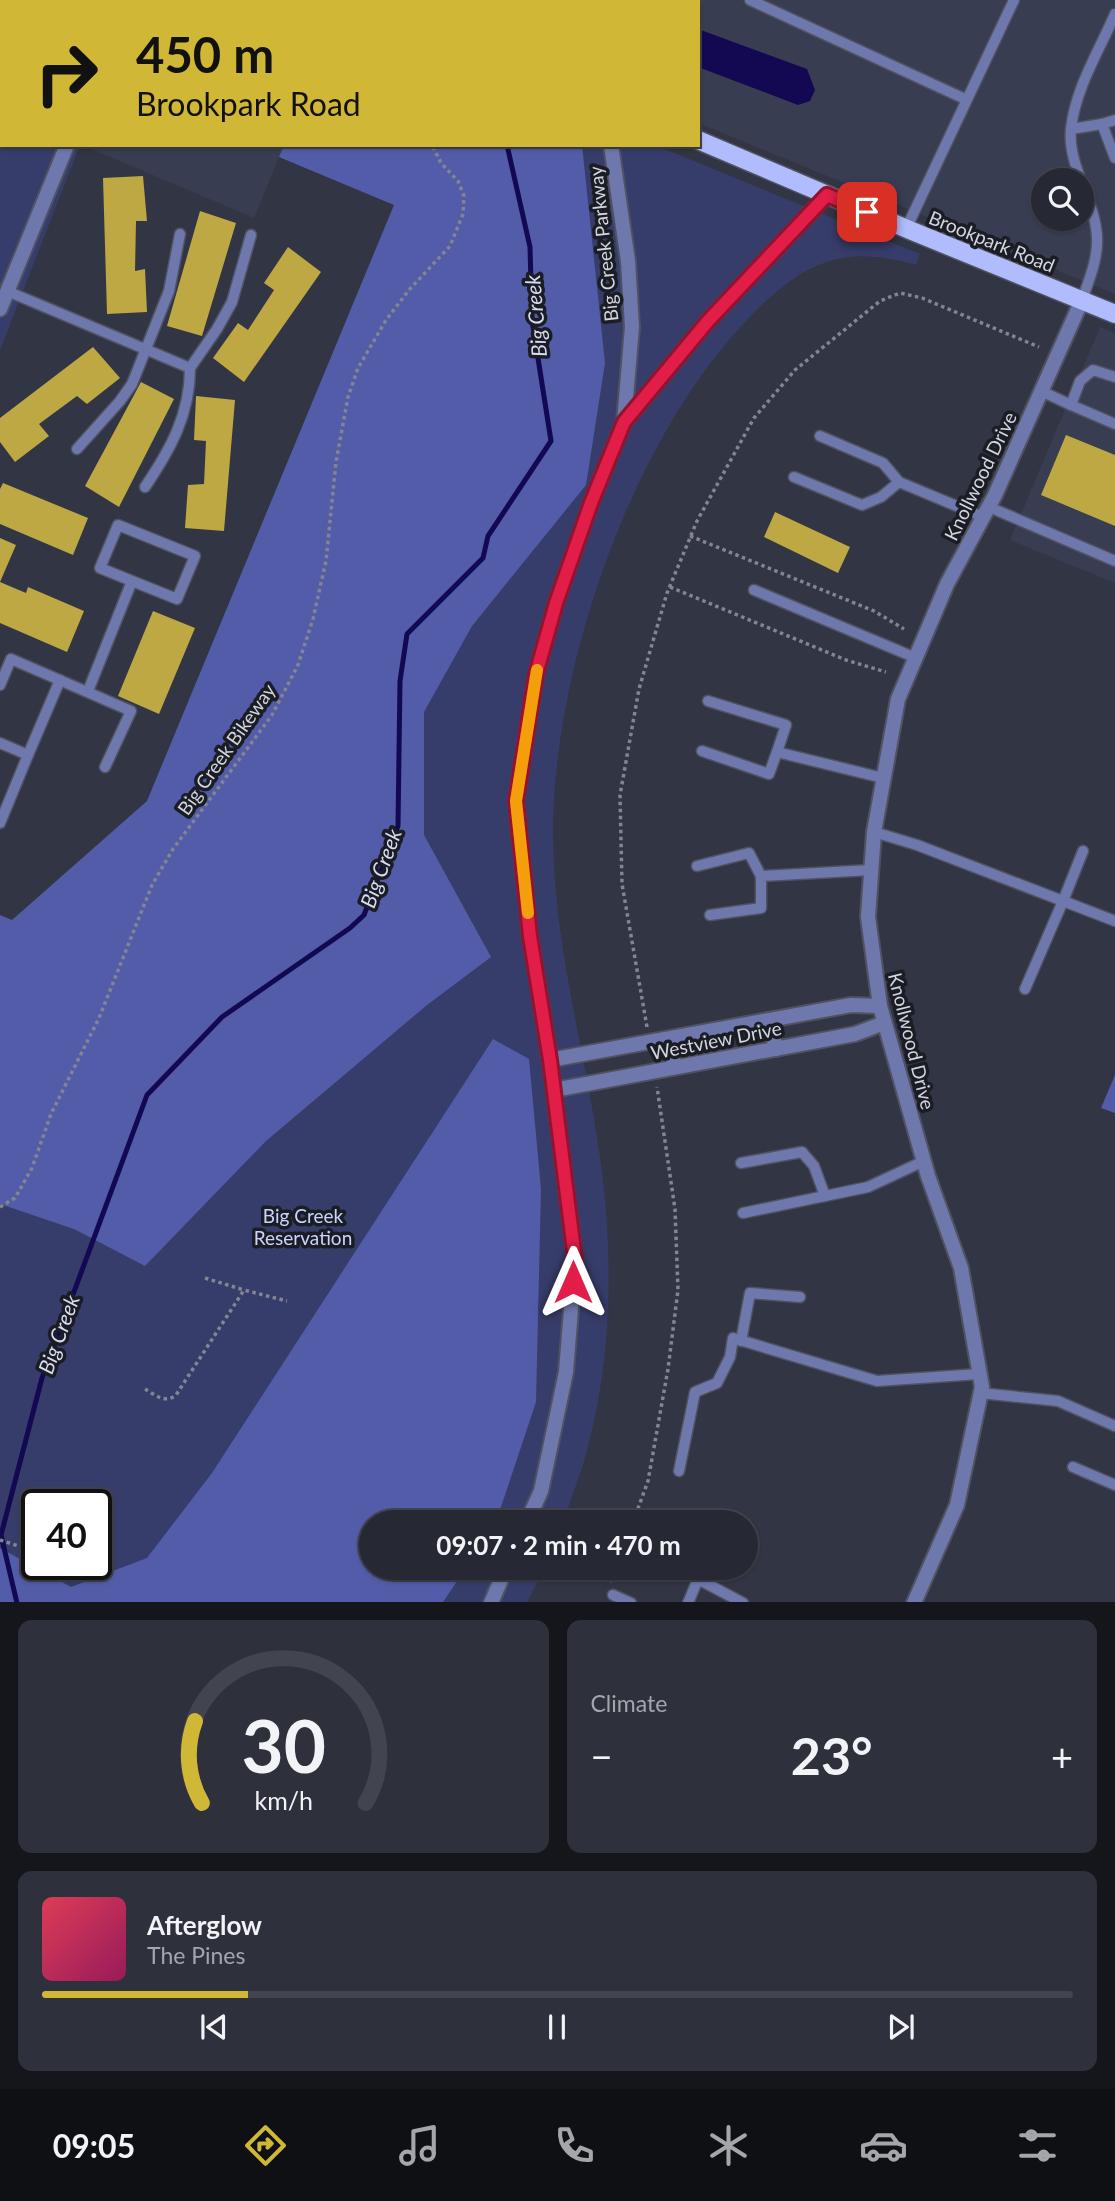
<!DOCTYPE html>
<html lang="en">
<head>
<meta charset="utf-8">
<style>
	:root { --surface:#262833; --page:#2e303b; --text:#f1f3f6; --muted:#a4a6ac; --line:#42444e; --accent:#d1b736 }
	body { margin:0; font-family:Lato,sans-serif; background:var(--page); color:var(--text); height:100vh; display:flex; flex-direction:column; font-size:26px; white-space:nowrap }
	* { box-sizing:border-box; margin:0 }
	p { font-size:23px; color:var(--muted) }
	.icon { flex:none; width:38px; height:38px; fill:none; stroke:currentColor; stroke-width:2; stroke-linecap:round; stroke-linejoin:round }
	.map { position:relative; height:1602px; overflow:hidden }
	.details { display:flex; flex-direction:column; gap:18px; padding:18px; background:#15161c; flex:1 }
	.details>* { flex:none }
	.banner { position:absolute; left:0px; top:0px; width:700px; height:147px; box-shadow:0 2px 5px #0004,0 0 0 2px var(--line); background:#d1b736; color:#111; overflow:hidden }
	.tools { position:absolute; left:1031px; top:168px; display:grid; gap:14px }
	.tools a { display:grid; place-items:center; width:63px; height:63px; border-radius:50%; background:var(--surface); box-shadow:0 2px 5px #0004,0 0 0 2px var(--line); font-size:35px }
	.speed { position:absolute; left:21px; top:1489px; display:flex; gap:14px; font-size:35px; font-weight:700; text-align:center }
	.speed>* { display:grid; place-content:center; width:91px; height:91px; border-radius:50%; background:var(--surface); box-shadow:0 2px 5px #0004,0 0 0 2px var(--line); line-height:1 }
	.speed .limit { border:4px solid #111; border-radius:10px; background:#fff; color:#111 }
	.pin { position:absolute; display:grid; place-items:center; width:60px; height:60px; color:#fff; margin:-30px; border-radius:14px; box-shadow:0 4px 10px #0006 }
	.me { position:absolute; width:77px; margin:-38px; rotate:0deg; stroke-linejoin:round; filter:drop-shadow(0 0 5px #0008) }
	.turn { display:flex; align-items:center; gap:24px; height:147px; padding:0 21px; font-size:32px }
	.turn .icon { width:91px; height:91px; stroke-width:2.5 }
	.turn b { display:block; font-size:49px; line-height:60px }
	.big { font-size:52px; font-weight:700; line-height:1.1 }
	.details .tile { flex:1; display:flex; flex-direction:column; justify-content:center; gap:10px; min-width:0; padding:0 24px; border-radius:14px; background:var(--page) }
	.details .dial { align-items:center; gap:0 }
	.dial svg { height:182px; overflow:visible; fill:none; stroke:var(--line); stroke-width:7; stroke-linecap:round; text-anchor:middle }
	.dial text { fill:var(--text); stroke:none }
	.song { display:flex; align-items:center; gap:21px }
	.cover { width:84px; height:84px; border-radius:10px; background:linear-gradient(135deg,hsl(350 70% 55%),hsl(330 70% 35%)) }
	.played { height:7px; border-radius:4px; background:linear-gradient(90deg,var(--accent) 20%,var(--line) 20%) }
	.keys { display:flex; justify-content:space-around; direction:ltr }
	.heat { display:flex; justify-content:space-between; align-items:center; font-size:38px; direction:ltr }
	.details .tiles { flex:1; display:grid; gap:18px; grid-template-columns:1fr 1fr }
	.tile:last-child { grid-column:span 2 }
	.trip { position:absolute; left:359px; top:1510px; width:399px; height:70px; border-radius:35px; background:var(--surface); box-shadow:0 2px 5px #0004,0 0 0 2px var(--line); font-weight:700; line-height:70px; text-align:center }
	.menu { display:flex; height:112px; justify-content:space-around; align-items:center; background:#0f1014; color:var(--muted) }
	.menu .icon { width:49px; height:49px }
	.menu .on { color:var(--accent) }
	.menu b { font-size:32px; color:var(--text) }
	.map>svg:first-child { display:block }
	.built { fill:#393d52; fill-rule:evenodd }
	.green { fill:#373d6a; fill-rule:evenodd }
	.forest { fill:#535ca9 }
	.water { fill:#130953 }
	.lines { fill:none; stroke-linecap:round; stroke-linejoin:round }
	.stream { stroke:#130953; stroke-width:5 }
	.building { fill:#bda843 }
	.service-casing { stroke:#4f5260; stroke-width:13 }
	.minor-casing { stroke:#4f5260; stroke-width:18 }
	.tertiary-casing { stroke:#4f5260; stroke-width:18 }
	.primary-casing { stroke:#4f5260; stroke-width:21 }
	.path { stroke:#838592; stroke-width:3.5; stroke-dasharray:3.5 3.5; stroke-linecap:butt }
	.service { stroke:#6e78ac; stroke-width:10 }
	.minor { stroke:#6e78ac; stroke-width:14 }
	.tertiary { stroke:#6e78ac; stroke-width:14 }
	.primary { stroke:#b0bcfd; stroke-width:18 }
	.route-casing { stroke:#92132f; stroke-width:18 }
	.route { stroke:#e11d48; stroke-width:12 }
	.slow { stroke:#f59e0b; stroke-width:12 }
	.labels { text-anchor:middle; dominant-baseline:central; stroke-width:7; stroke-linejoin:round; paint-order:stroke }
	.street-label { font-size:19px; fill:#d3d5df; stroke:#1b1d24 }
	.park-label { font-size:19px; fill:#cbd4ff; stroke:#1b1d24 }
	.water-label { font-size:21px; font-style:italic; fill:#d7dcf2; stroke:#1b1d24 }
</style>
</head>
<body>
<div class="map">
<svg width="1115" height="1603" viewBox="0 0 1115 1603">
	<rect width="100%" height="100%" fill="#323544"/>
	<g class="built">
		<polygon points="0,0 118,0 2,2 2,73"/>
		<polygon points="139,0 305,0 309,2 138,2"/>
		<path d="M523 0H1115V294L698 123V2H523ZM1043 180H1082V219H1043Z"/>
		<polygon points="82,145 284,145 254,218"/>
		<polygon points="1100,327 1115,333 1115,583 1010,540"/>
	</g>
	<g class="green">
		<polygon points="0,72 2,145 80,145 0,350"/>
		<path d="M284 145H655L920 254 916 265C887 257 859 252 830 261 798 270 770 296 748 319 632 439 553 667 553 833 553 947 588 1059 602 1172 614 1269 611 1373 582 1468 576 1486 569 1504 563 1522H371V1568H545L527 1602H0V1087L51 1033 394 205 279 157ZM37 1505H96V1564H37Z"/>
	</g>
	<g class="forest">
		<polygon points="284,145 582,145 605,363 586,485 472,626 424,712 424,835 491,957 427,1005 266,1141 145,1266 74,1229 0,1204 0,915 12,920 147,801 394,205 279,157"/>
		<polygon points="493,1039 529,1059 541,1189 536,1402 496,1522 371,1522 371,1568 466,1568 443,1602 0,1602 0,1548 71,1587 147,1558 212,1473"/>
		<polygon points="1115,1075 1115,1113 1101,1108"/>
	</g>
	<polygon class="water" points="698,29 807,69 815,90 810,101 798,105 698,67"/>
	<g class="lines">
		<g class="stream">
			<polyline points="478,2 478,0"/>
			<polyline points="17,1603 1,1535 42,1378 147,1095 222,1017 350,928 364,915 398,826 400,681 407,634 483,558 488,536 551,441 532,320 530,247 507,145"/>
		</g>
	</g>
	<g class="building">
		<polygon points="143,176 147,221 136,221 135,271 145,269 147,312 107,314 103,178"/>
		<polygon points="200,211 236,223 202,336 167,326"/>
		<polygon points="288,247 321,272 244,382 213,358 238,323 248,330 274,290 264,283"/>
		<polygon points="93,347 120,378 87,404 77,396 39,424 49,436 15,462 0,442 0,418"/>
		<polygon points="141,382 174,399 119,507 85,486"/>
		<polygon points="196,396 235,400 224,531 185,528 188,485 204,484 206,441 194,440"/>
		<polygon points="1066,435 1115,455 1115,526 1041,495"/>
		<polygon points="3,483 88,518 73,555 0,524 0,489"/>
		<polygon points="775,512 850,547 838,573 764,537"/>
		<polygon points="0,538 16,545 0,582 26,593 28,587 84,611 67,652 0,623"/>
		<polygon points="153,611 195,628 159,714 118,696"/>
	</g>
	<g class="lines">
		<g class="service-casing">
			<g id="service">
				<polyline points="750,0 965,99"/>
				<polyline points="654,2 655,0"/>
				<polyline points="1115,120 1102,124 1115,158"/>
				<polyline points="1071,129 1102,124"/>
				<polyline points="906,229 1014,0"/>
				<path d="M7 291 190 368C190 415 170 450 145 487"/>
				<path d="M1082 300C1089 280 1098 259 1097 238 1096 201 1067 166 1071 129 1075 89 1099 51 1115 14"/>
				<polyline points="190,368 217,329 232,302 251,235"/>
				<polyline points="1115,377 1093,370 1080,381 1071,405 1115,424"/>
				<polyline points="1041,391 1071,405"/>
				<polyline points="820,436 883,463 899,482 983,517"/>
				<polyline points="77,449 120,401 132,384 169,291 180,234"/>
				<polyline points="794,477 862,505 881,497 899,482"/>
				<polyline points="989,507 1115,561"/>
				<polyline points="754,590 916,658"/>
				<polyline points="0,685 11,659 131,711 105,767"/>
				<polyline points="88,691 132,581 177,599 195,556 118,525 100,568 132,581"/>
				<polyline points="708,701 786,725 777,752 883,778"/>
				<polyline points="0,743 28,755 0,823"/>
				<polyline points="702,751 769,774 777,752"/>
				<polyline points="28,755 60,680"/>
				<polyline points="874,832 917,845 1063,901 1083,851"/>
				<polyline points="697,866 749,853 761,876"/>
				<polyline points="710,915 761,908 761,876 871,870"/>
				<polyline points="1025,989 1063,901 1115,921"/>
				<polyline points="741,1163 802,1152 814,1166 825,1196"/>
				<polyline points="743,1213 868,1187 924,1161"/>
				<polyline points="741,1341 750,1293 800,1297"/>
				<polyline points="980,1393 1058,1401 1115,1426"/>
				<polyline points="1073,1467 1115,1485"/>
				<polyline points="679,1471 695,1392 717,1383 730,1357 733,1338 877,1381 979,1374"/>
				<polyline points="613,1595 631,1603"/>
				<polyline points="688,1603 698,1579 743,1603"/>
			</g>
		</g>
		<g class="minor-casing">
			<g id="minor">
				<polyline points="126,2 127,0"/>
				<polyline points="0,309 67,145"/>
				<polyline points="769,1020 776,1049"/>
				<polyline points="668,1039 675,1067"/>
				<polyline points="550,1060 851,1005 880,1006"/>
				<polyline points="554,1090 855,1034 884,1023"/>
				<polyline points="914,1603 957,1505 982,1387 961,1268 928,1176 880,1006 868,917 874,832 898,699 947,584 995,495 1082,300"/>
			</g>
		</g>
		<g class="tertiary-casing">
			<g id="tertiary">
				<polyline points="624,422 708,321 827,195"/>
				<polyline points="527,1522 541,1491 566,1372 575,1259 550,1060 530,936 516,801 536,674 556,603 591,503 624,422 632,327 628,261 611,145"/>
				<polyline points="491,1603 506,1568"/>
			</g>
		</g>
		<g class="primary-casing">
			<g id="primary">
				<polyline points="367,0 371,2"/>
				<polyline points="698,140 912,231 1115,314"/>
			</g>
		</g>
		<g class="path">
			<polyline points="690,536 874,611 904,629"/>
			<polyline points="670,587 846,660 886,672"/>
			<polyline points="647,1027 622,884 620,795 639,689 667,593 697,521 754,418 795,370 880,301 900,293 922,298 1039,347"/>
			<polyline points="0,1207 15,1198 32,1168 51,1114 99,1018 152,885 173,849 272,715 298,665 313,619 326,561 336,462 348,397 358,368 386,320 409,290 450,246 463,214 464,196 458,181 441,163 432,145"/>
			<polyline points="205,1278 244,1290"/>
			<path d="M145 1389C155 1395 165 1404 176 1395L244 1290 287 1301"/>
			<polyline points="633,1522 648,1481 668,1369 678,1290 675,1209 657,1087"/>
			<polyline points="0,1540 37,1552"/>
			<polyline points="610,1582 617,1568"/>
		</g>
		<use href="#service" class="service"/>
		<use href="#minor" class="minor"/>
		<use href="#tertiary" class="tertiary"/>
		<use href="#primary" class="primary"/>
	</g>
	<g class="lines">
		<g class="route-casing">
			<polyline id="route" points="573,1282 575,1259 550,1060 530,936 516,801 536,674 556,603 591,503 624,422 708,321 827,195 867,212"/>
		</g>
		<use href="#route" class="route"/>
		<polyline class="slow" points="528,913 516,801 537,670"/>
	</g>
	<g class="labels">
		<g class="street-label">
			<text transform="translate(992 241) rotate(22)">Brookpark Road</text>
			<text transform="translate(603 244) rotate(-96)">Big Creek Parkway</text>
			<text transform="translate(980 476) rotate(-64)">Knollwood Drive</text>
			<text transform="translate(226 749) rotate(-55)">Big Creek Bikeway</text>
			<text transform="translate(716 1040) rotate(-11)">Westview Drive</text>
			<text transform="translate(912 1041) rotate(76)">Knollwood Drive</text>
		</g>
		<g class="park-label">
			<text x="303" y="1215">Big Creek<tspan x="303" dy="22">Reservation</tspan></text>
		</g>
		<g class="water-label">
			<text transform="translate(535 316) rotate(-95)">Big Creek</text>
			<text transform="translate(380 868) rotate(-70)">Big Creek</text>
			<text transform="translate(58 1334) rotate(-70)">Big Creek</text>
		</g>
	</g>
</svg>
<div class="tools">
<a><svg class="icon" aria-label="search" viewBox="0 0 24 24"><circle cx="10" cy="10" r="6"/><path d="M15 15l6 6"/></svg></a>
</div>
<div class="speed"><div class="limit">40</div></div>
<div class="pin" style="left:867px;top:212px;background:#d93025"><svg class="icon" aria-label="arrive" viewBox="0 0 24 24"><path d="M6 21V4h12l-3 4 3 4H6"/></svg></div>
<svg class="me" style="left:573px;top:1282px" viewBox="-20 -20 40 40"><path d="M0-17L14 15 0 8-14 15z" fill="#e11d48" stroke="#fff" stroke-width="4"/></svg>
<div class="trip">09:07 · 2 min · 470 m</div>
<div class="banner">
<div class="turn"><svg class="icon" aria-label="right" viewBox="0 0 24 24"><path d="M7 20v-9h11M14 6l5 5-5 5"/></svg><div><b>450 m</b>Brookpark Road</div></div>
</div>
</div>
<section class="details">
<div class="tiles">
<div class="tile dial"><svg viewBox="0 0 100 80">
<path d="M14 69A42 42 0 1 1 86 69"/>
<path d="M14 69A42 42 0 0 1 11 33" stroke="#d1b736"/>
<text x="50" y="56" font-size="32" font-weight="700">30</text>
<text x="50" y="72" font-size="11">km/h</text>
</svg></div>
<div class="tile"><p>Climate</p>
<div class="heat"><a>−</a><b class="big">23°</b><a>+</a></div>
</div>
<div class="tile">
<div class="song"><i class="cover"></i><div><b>Afterglow</b><p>The Pines</p></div></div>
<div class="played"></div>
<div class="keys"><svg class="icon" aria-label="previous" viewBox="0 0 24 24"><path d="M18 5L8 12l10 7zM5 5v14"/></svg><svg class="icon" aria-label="pause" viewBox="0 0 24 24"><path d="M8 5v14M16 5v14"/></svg><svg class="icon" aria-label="next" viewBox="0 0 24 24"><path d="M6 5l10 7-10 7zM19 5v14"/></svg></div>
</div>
</div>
</section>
<nav class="menu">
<b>09:05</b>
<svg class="icon on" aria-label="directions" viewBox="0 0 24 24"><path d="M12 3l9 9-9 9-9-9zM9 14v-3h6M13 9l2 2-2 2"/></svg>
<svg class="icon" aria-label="music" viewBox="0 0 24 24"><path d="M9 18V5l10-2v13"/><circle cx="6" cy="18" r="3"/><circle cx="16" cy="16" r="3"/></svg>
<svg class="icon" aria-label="phone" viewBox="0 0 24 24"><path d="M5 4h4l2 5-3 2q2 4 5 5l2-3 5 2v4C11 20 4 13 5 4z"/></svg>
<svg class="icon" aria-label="climate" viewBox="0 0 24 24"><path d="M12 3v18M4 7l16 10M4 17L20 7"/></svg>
<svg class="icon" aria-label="car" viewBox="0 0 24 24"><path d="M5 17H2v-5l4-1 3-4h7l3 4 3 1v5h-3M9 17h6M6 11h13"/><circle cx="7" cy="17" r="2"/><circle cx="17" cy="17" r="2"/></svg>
<svg class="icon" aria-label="filters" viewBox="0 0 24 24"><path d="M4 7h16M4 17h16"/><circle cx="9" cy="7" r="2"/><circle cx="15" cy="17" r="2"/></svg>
</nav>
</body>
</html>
